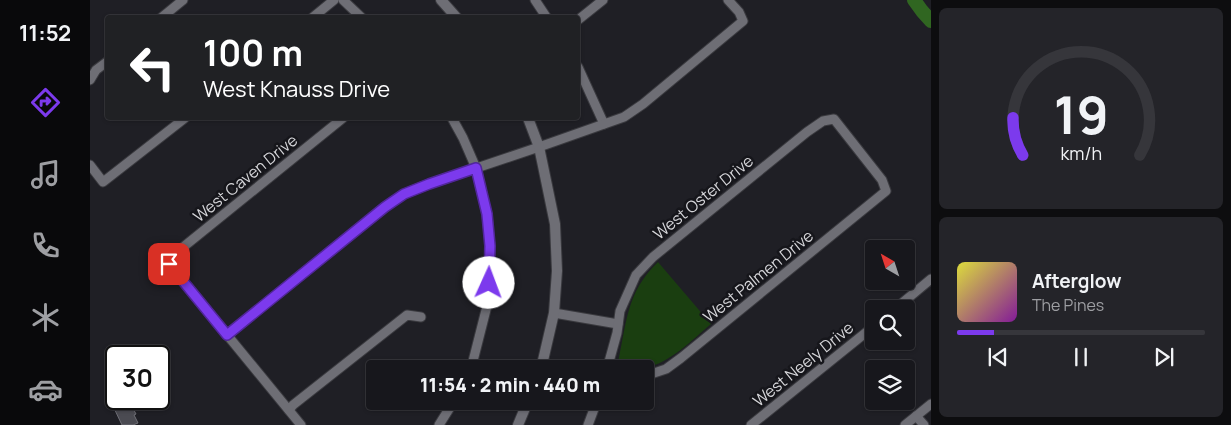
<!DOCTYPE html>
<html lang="en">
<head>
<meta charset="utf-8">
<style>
	:root { --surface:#17171c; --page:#242429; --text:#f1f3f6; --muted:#9e9fa3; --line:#36363b; --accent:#7c3aed }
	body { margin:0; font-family:Manrope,sans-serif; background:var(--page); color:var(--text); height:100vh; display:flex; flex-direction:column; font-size:19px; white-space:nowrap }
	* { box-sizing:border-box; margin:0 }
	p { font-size:16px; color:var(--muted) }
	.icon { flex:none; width:28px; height:28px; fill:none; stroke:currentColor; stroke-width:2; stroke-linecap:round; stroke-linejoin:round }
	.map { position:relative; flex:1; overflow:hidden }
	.panel { display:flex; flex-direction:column; gap:8px; padding:8px; background:#0d0d0f; width:300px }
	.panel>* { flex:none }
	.hud { position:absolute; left:15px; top:15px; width:475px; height:105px; border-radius:5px; box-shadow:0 1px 4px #0004,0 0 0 1px var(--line); background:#202124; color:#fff; overflow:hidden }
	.needle { width:32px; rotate:321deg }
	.controls { position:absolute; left:775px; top:240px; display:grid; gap:10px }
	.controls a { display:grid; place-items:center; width:50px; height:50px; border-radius:5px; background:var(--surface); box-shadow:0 1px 4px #0004,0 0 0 1px var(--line); font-size:25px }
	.speed { position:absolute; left:15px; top:345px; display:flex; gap:10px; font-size:25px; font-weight:700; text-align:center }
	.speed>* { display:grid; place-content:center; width:65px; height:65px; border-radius:50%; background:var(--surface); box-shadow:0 1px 4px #0004,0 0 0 1px var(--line); line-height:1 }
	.speed .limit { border:2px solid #111; border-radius:8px; background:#fff; color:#111 }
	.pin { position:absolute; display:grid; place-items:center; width:42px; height:42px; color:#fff; margin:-21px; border-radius:10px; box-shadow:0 2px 8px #0006 }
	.me { position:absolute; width:55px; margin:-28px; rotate:2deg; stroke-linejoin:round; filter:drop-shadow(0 0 4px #0008) }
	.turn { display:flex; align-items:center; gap:18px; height:105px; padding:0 15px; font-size:22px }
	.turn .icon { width:65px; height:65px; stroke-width:2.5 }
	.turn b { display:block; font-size:35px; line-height:42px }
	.panel .tile { flex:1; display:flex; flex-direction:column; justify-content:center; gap:8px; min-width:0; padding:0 18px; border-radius:8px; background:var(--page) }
	.panel .dial { align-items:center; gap:0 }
	.dial svg { height:130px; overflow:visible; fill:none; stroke:var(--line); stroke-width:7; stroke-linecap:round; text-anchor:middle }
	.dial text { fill:var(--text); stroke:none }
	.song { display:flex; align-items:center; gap:15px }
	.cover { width:60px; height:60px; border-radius:8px; background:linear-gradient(135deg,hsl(60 70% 55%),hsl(290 70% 35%)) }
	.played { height:5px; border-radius:2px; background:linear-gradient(90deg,var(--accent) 15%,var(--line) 15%) }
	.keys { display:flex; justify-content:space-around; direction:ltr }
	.trip { position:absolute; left:276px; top:360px; width:288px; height:50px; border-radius:5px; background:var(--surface); box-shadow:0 1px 4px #0004,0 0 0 1px var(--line); font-weight:800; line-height:50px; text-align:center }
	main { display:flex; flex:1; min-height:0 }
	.tabs { display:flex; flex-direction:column; width:90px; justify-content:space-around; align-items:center; background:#09090b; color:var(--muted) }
	.tabs .icon { width:35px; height:35px }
	.tabs .current { color:var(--accent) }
	.tabs b { font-size:22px; color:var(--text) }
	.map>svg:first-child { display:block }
	.green { fill:#1a3e10 }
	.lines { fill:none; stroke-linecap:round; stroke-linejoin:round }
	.river { stroke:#306621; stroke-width:14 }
	.building { fill:#4b4b52; stroke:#6f6f76 }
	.minor-casing { stroke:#3a3a3f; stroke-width:11 }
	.tertiary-casing { stroke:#3a3a3f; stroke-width:12 }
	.minor { stroke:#6e6e75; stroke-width:9 }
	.tertiary { stroke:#6e6e75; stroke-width:10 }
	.route-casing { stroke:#51269a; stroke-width:12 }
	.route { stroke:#7c3aed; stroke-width:9 }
	.labels { text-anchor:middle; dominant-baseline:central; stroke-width:5; stroke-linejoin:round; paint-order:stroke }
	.street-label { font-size:16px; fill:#d5d5d9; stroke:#16161b }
</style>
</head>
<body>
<main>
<nav class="tabs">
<b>11:52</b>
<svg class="icon current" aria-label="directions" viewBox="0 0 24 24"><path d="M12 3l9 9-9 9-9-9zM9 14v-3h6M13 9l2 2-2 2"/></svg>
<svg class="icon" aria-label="music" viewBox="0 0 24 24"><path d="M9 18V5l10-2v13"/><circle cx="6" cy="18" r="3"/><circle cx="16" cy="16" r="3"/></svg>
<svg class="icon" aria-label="phone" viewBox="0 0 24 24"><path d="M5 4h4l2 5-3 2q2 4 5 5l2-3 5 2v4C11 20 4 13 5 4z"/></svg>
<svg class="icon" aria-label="climate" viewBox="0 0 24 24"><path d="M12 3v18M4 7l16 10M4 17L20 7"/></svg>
<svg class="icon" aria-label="car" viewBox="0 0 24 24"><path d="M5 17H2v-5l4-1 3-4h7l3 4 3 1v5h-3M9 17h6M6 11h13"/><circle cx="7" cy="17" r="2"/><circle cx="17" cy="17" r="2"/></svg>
</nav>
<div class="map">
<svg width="841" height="425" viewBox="0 0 841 425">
	<rect width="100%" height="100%" fill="#1f1f25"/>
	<path class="green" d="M568 262 621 324C602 340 580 363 555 368 548 370 539 369 531 369L528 362C537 322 536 293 568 262Z"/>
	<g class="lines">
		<polyline class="river" points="824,0 832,11 841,21"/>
	</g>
	<polygon class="building" points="30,402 32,407 40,403 46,414 44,415 48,423 43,425 32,425 23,406"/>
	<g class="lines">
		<g class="minor-casing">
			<g id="minor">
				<polyline points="253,0 272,18"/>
				<polyline points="445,0 457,18"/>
				<polyline points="71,18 93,0"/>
				<polyline points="222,18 244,0"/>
				<polyline points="488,20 513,0"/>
				<polyline points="488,67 514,124"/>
				<polyline points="0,80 6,70 18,61"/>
				<polyline points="362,118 373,138 386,168 397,214 400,246 398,302 383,361 380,369"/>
				<polyline points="0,165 13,182 95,118"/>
				<polyline points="805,309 841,279"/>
				<polyline points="464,313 528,324"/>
				<polyline points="137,335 295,207 314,194 339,184 449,147 534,117 553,104 653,21 649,12 638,0"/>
				<polyline points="517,369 527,333 530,311 546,275 563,257 717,132 733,121 744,119 792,180 796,191 591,358 576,369 555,376"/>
				<polyline points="199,410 203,405 317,315 331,317"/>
				<polyline points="826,416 834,425"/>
				<polyline points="211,425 79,264 79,259 97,244 253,118"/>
				<polyline points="349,425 364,401"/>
				<polyline points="498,425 507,401"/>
				<polyline points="661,425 784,326"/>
				<polyline points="815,425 841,404"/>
			</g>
		</g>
		<g class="tertiary-casing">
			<g id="tertiary">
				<polyline points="351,0 367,18"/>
				<polyline points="438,118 449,147 453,166 465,224 467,271 464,313 451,369"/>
				<polyline points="428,425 438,401"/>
			</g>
		</g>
		<use href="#minor" class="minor"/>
		<use href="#tertiary" class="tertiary"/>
	</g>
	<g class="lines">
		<g class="route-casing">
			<polyline id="route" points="79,264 137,335 295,207 314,194 339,184 386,168 397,214 400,246 399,283"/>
		</g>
		<use href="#route" class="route"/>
	</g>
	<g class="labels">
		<g class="street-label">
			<text transform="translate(155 178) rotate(-39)">West Caven Drive</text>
			<text transform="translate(613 197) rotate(-39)">West Oster Drive</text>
			<text transform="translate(668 276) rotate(-39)">West Palmen Drive</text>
			<text transform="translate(713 364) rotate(-39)">West Neely Drive</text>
		</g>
	</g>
</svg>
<div class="controls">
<a><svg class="needle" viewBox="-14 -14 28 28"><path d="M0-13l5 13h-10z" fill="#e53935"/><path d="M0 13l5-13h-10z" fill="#9e9fa3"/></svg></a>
<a><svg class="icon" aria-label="search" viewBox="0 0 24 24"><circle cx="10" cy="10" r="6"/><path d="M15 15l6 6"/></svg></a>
<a><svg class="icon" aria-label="layers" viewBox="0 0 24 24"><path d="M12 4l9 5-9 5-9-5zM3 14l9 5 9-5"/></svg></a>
</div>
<div class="speed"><div class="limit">30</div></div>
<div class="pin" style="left:79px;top:264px;background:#d93025"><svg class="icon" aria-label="arrive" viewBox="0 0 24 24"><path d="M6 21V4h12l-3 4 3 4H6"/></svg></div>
<svg class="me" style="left:399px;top:283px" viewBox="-20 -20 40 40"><circle r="19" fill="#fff"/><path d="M0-13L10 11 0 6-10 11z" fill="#7c3aed"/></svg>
<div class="trip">11:54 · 2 min · 440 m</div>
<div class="hud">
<div class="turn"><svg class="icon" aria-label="left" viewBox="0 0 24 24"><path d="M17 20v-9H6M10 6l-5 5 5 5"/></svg><div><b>100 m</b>West Knauss Drive</div></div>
</div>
</div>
<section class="panel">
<div class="tile dial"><svg viewBox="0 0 100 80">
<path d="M14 69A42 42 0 1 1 86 69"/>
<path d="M14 69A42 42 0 0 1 8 46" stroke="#7c3aed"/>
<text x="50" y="56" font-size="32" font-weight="700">19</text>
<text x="50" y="72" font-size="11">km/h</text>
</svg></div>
<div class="tile">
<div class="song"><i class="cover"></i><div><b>Afterglow</b><p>The Pines</p></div></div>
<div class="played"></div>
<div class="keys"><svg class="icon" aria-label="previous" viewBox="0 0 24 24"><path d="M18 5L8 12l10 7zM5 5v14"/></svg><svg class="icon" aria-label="pause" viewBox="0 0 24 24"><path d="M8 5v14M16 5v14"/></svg><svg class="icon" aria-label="next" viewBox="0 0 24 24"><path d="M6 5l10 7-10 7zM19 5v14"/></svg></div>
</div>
</section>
</main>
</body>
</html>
